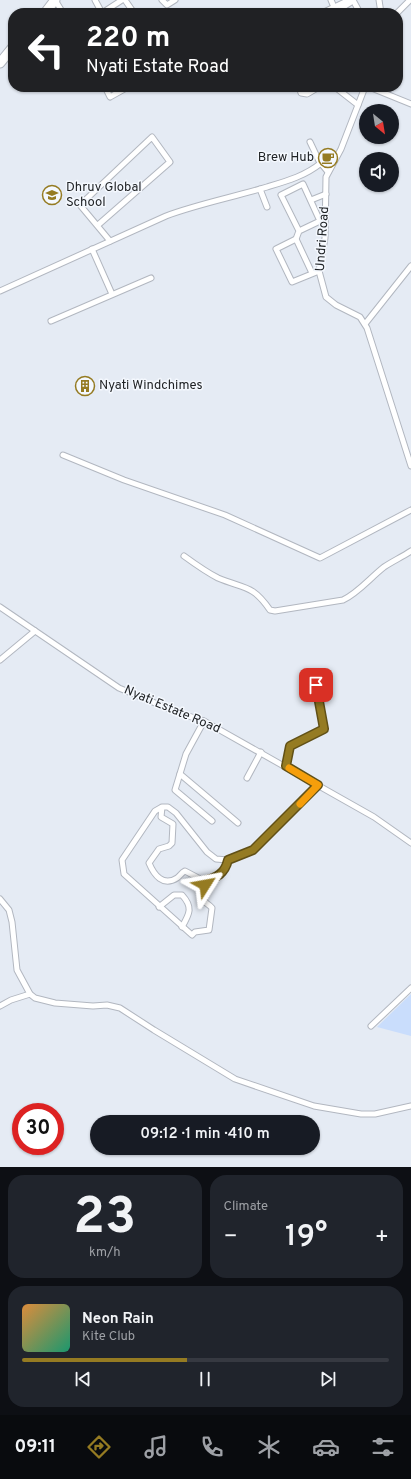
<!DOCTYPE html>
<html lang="en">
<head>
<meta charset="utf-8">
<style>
	:root { --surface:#171b24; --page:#20242c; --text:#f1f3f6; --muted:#9ea1a6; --line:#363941; --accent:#957b22 }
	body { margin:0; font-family:Overpass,sans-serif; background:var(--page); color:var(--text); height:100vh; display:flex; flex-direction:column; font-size:15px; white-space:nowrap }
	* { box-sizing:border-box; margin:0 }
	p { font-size:13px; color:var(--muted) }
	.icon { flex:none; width:22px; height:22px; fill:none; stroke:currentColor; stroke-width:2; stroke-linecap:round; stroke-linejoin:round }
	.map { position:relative; height:1167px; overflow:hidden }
	.details { display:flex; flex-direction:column; gap:8px; padding:8px; background:#0d0f14; flex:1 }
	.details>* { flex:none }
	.top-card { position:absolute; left:8px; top:8px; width:395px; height:84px; border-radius:16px; box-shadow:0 1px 3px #0004; background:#202124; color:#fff; overflow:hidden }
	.needle { width:26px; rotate:150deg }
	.buttons { position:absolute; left:359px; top:104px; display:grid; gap:8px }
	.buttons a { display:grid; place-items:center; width:40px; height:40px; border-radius:50%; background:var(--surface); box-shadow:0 1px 3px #0004; font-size:20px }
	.speed { position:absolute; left:12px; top:1103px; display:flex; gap:8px; font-size:20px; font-weight:700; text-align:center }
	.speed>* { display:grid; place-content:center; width:52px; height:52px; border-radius:50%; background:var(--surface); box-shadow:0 1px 3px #0004; line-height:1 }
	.speed .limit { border:6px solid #d22; background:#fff; color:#111 }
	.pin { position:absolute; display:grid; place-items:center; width:34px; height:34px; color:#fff; margin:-17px; border-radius:8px; box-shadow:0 2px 6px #0006 }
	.me { position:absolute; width:44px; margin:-22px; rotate:56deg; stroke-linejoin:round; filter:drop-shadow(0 0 3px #0008) }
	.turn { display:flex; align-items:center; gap:14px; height:84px; padding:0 12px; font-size:18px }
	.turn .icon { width:52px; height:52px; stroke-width:2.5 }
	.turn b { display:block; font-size:28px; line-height:34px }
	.big { font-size:30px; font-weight:600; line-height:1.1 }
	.details .tile { flex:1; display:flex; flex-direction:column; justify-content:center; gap:6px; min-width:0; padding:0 14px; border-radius:16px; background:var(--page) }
	.details .dial { align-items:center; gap:0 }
	.dial b { font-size:52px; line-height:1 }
	.song { display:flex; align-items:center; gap:12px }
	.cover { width:48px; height:48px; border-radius:6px; background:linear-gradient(135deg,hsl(30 70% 55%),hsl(160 70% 35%)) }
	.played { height:4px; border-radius:2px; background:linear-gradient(90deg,var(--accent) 45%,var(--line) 45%) }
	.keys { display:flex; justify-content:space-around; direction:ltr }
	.heat { display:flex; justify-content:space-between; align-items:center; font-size:22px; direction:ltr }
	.details .tiles { flex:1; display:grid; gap:8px; grid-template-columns:1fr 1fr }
	.tile:last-child { grid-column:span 2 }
	.trip { position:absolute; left:90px; top:1115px; width:230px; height:40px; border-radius:20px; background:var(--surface); box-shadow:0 1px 3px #0004; font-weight:600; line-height:40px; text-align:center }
	.dock { display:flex; height:64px; justify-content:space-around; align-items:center; background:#090b0e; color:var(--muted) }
	.dock .icon { width:28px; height:28px }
	.dock .selected { color:var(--accent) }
	.dock b { font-size:18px; color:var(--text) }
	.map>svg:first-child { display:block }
	.green { fill:#c9ddfc }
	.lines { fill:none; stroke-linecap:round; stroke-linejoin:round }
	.street-casing { stroke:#b2b7c0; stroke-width:7 }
	.highway-casing { stroke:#b2b7c0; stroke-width:11 }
	.street { stroke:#fff; stroke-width:5 }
	.highway { stroke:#fff; stroke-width:9 }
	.route-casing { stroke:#615016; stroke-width:10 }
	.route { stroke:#957b22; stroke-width:7 }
	.slow { stroke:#f59e0b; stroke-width:7 }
	.labels { text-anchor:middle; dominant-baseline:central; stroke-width:3; stroke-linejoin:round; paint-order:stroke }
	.poi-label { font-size:13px; fill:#202326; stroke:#f4f8fe; text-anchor:start }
	.street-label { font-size:13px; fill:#202326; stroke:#f4f8fe }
</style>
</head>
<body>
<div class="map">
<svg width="411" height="1167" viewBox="0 0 411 1167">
	<rect width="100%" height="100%" fill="#e5ebf4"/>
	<polygon class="green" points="411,994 411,1036 377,1027"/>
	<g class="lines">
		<g class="street-casing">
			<g id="street">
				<polyline points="55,0 63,13"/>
				<polyline points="95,0 102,13 122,0"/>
				<polyline points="125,0 134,13"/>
				<polyline points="162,0 167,5 175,0"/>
				<polyline points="331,0 334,7"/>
				<polyline points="353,0 360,13"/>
				<polyline points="379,0 381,13"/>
				<polyline points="322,13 349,0"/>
				<polyline points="334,13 353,1"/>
				<polyline points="397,13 410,0"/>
				<polyline points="105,87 110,97 128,87"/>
				<polyline points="299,87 301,93 307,94 319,87"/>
				<polyline points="335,87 358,105"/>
				<polyline points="365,87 341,149 326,177 325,238 319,271 326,297 336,305 360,317 367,328 411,466"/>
				<polyline points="374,87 374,89 411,104"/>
				<polyline points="310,142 319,161 328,172"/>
				<polyline points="260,189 267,207"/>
				<polyline points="311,200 326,194"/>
				<polyline points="98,225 170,162 152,137 80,205 110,241"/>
				<polyline points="299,231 281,195 303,184 320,221 299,231 296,239 276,249 292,282 319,271"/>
				<polyline points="296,239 312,273"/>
				<polyline points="92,249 112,294"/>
				<path d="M0 291 166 216C198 204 234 197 267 187 287 181 305 176 321 163"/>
				<polyline points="51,321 151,278"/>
				<polyline points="365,324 411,266"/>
				<polyline points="63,455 124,480 225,515 320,558 411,510"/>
				<path d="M184 556C195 564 206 572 218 578 244 589 252 584 270 610L275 611 343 600C358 593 370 578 384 567 393 561 402 557 411 551"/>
				<polyline points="0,607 119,688 179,713 204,721 374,817 411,843"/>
				<polyline points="0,660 35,631"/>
				<polyline points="204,721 186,754 175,790 212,821"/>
				<polyline points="286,766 290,746 324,729 316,678"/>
				<polyline points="180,774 238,823"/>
				<polyline points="247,778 261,752"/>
				<path d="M162 807 161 817 173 824 172 843 169 846 159 849 149 863C154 875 163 887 177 878 180 876 181 873 185 871L204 881 205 885 201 892C202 904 206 901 212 908L209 930 195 932 192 935 124 874 122 860 155 811 162 807H168L176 813 207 852 216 859 228 860 253 850 318 785"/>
				<path d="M204 881C217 878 225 873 228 860"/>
				<polyline points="0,899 9,910 12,922 17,970 30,994 35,998 55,1003 93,1006 107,1005 120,1008 154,1030 235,1079 314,1106 361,1114 375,1114 411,1106"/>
				<path d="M159 907 174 895H182C193 907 190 913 182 927"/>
				<polyline points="0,1006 11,1000 30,994"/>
				<polyline points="371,1026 411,988"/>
			</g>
		</g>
		<g class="highway-casing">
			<g id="highway">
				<polyline points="45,13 55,0"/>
				<polyline points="0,63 13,47"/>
			</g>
		</g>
		<use href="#street" class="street"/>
		<use href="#highway" class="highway"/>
	</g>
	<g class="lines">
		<g class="route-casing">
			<path id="route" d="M205 885 204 881C217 878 225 873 228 860L253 850 318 785 286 766 290 746 324 729 316 685"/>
		</g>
		<use href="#route" class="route"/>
		<polyline class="slow" points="289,768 318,785 300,804"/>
	</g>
	<defs>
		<g id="cafe-ring" transform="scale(1)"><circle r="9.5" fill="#f4f8fe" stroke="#957b22" stroke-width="1.5"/><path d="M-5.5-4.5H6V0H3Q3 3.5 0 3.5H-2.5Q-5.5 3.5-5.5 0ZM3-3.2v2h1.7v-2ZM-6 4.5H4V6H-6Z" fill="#957b22"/></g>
		<g id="school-ring" transform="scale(1)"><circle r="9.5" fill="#f4f8fe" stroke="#957b22" stroke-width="1.5"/><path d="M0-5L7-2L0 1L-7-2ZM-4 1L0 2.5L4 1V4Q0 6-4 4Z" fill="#957b22"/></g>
		<g id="building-ring" transform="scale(1)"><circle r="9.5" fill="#f4f8fe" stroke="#957b22" stroke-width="1.5"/><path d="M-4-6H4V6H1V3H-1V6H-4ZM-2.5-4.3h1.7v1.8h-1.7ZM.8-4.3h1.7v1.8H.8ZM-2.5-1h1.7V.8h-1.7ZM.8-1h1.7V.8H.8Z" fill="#957b22"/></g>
	</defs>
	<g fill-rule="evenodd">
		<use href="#cafe-ring" x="328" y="158"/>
		<use href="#school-ring" x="52" y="195"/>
		<use href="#building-ring" x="85" y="386"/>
	</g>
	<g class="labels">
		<g class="poi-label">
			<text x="314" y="158" text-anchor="end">Brew Hub</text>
			<text x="66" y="188">Dhruv Global<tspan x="66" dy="15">School</tspan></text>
			<text x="99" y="386">Nyati Windchimes</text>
		</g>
		<g class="street-label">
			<text transform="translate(323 239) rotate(-86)">Undri Road</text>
			<text transform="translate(172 710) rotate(23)">Nyati Estate Road</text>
		</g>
	</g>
</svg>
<div class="buttons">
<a><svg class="needle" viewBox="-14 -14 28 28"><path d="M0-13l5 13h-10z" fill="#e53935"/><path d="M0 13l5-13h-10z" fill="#9ea1a6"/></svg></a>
<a><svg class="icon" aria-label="sound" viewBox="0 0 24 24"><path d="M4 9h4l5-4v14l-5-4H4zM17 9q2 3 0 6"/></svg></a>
</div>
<div class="speed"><div class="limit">30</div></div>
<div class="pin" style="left:316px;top:685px;background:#d93025"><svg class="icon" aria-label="arrive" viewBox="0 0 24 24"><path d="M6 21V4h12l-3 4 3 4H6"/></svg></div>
<svg class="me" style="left:205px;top:885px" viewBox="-20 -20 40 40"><path d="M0-17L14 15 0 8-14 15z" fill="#957b22" stroke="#fff" stroke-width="4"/></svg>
<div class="trip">09:12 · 1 min · 410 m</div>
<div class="top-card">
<div class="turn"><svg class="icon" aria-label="left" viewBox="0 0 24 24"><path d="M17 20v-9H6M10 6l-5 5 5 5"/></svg><div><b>220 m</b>Nyati Estate Road</div></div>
</div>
</div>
<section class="details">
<div class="tiles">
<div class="tile dial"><b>23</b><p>km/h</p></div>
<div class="tile"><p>Climate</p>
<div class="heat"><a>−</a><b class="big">19°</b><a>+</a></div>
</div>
<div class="tile">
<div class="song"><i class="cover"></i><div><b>Neon Rain</b><p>Kite Club</p></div></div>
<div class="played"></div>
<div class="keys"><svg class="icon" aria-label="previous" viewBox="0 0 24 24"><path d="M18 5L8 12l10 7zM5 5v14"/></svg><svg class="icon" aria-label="pause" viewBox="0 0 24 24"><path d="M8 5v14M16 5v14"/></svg><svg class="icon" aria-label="next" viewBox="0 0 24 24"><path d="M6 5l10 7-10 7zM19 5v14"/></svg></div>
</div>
</div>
</section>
<nav class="dock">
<b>09:11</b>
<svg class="icon selected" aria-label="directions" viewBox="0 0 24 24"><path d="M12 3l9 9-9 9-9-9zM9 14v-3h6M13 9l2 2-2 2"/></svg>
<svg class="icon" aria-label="music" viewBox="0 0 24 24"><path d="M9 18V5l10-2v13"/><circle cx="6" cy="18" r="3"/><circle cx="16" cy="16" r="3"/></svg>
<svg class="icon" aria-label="phone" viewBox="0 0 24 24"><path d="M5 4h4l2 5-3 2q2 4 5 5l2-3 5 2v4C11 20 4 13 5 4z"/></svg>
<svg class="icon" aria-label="climate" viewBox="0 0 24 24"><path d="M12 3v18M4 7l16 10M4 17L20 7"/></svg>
<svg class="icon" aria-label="car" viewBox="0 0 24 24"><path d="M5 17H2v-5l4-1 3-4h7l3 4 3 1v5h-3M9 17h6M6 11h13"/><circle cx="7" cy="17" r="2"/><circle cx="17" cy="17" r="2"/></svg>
<svg class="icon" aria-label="filters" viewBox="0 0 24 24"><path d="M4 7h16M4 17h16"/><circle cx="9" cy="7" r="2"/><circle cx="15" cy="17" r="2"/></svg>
</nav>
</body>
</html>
